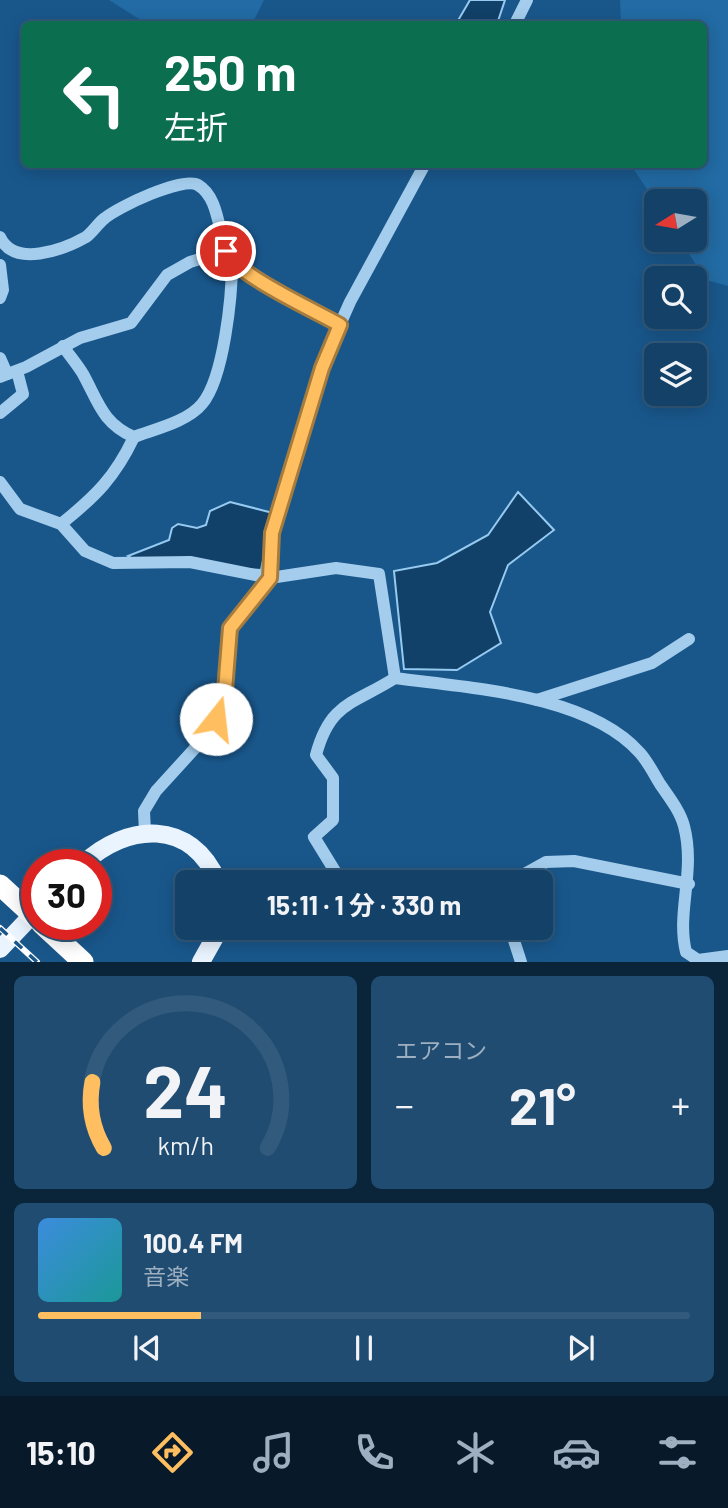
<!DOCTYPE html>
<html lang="ja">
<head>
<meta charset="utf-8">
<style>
	:root { --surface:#134168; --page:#204c71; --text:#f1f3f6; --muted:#9dafc0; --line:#325a7c; --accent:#ffbf60 }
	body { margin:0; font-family:Barlow,"Noto Sans JP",sans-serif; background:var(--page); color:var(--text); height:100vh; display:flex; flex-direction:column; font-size:26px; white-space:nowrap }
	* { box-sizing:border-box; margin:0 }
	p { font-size:23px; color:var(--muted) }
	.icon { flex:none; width:38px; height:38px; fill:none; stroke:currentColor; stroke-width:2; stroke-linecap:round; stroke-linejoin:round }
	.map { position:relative; height:962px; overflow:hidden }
	.drawer { display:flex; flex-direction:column; gap:14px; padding:14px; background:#0a2439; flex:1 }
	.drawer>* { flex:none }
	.guide { position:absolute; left:21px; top:21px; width:686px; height:147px; border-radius:10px; box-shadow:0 4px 18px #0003,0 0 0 2px var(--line); background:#0b6e4f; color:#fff; overflow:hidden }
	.needle { width:46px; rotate:259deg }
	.fabs { position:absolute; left:644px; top:189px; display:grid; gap:14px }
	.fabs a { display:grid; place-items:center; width:63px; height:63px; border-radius:10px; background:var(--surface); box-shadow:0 4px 18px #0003,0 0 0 2px var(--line); font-size:35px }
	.speed { position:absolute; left:21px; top:849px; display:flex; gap:14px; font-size:35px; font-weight:700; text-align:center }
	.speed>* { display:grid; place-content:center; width:91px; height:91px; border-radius:50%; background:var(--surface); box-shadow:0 4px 18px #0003,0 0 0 2px var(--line); line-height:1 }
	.speed .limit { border:10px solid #d22; background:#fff; color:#111 }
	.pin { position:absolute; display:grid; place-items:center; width:60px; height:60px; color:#fff; margin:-30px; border:4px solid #fff; border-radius:50%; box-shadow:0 2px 7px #0007 }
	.me { position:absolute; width:77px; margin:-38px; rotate:16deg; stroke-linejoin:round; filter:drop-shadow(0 0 5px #0008) }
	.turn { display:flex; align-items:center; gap:24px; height:147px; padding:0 28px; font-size:32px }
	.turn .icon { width:91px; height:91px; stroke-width:2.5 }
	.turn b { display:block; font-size:49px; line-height:60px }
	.big { font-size:52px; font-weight:700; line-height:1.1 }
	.drawer .card { flex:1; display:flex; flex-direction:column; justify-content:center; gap:10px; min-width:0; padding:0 24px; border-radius:10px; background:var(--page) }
	.drawer .dial { align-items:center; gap:0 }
	.dial svg { height:182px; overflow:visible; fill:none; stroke:var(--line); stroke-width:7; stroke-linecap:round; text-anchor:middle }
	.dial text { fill:var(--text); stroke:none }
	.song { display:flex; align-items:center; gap:21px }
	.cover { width:84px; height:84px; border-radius:10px; background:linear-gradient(135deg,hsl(210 70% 55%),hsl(180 70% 35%)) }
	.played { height:7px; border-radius:4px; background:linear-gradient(90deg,var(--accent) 25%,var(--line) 25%) }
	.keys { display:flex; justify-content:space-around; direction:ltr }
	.heat { display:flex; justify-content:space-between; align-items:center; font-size:38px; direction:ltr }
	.drawer .tiles { flex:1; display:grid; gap:14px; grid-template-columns:1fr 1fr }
	.card:last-child { grid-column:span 2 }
	.trip { position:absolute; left:175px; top:870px; width:378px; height:70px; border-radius:10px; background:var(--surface); box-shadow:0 4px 18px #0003,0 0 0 2px var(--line); font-weight:700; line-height:70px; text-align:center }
	.tabs { display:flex; height:112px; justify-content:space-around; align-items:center; background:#081a2a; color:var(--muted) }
	.tabs .icon { width:49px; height:49px }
	.tabs .selected { color:var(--accent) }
	.tabs b { font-size:32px; color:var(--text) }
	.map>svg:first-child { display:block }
	.green { fill:#226ba4 }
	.water { fill:#114068; stroke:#96caf0; stroke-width:2 }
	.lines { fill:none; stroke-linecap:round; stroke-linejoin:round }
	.minor { stroke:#a4cded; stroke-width:12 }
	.major { stroke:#eaf4ff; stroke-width:18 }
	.highway { stroke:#fff; stroke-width:21 }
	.rail-casing { stroke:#fff; stroke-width:6 }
	.rail { stroke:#19578b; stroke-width:3.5; stroke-dasharray:10; stroke-linecap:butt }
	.route-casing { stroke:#a67c3e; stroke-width:18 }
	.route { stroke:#ffbf60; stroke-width:12 }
</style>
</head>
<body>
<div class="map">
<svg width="728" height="962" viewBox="0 0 728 962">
	<rect width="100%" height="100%" fill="#19578b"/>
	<g class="green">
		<polygon points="109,0 264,0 252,24 147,24"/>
		<polygon points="620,0 728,0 728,286 706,280 680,240 695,240 695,201 656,203 631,165 704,164 704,24 621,24"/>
	</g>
	<g class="water">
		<polygon points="470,0 505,0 497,24 456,24"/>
		<polygon points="518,492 554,530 508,565 490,612 501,643 457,670 404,669 394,571 437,563 488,535"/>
		<polygon points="230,502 273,513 261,570 136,561 128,556 169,540 172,528 178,524 197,528 206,525 210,511"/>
	</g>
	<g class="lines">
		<g class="minor">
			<polyline points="515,24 527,0"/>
			<path d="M0 237C14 268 63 250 86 237 93 232 98 223 105 218 118 207 183 176 198 185 222 199 217 241 232 262L340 325"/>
			<polyline points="0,265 3,290 0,298"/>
			<path d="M63 346C69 355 77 364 83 374 98 401 102 423 134 437 155 429 187 422 202 404 224 378 232 296 232 262"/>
			<polyline points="0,358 7,374"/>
			<polyline points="0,377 26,367 80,338 131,323 167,275 190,262 226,251"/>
			<polyline points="0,413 23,394 17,371"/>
			<path d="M0 482 20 509 61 524 85 551 113 563 190 562 270 578 336 568 379 574 395 678C468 688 588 694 640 753 648 762 654 774 660 784 669 797 680 811 684 826 696 872 676 912 686 952L698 960 728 956"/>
			<path d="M61 524C96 496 115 477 134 437"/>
			<polyline points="537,700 652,663 689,639"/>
			<polyline points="145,832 144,811 156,791 207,735 224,703 230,628 270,578 273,533 330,347 350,302 425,164"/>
			<path d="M365 882 341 881 314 837 333 820V778L316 755C330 702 354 704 395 678"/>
			<polyline points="510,882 546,862 574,861 689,884"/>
			<polyline points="416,928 430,928"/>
			<polyline points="510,928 521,962"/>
		</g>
		<g class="major">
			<path d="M83 864C127 823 191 818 218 882"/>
			<polyline points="0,949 37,910"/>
			<polyline points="201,962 220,928"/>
		</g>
		<g class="highway">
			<polyline points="0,885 37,919"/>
			<polyline points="42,924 83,962"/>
		</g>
		<g class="rail-casing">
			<polyline id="rail" points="0,928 37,962"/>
		</g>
		<use href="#rail" class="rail"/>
	</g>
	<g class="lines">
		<g class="route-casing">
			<path id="route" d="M216 719 224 703 230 628 270 578 272 533 322 368 340 325C314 310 236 275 226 251"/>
		</g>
		<use href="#route" class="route"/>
	</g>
</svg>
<div class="fabs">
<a><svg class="needle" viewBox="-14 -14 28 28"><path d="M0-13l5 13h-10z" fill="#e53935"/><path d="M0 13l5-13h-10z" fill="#9dafc0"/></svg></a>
<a><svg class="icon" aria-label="search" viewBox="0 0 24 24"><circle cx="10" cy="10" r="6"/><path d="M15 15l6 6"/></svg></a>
<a><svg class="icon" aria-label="layers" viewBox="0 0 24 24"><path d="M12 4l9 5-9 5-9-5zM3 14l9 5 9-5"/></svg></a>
</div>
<div class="speed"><div class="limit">30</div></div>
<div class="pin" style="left:226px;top:251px;background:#d93025"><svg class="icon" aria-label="arrive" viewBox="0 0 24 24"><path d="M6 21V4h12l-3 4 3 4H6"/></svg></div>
<svg class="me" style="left:216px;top:719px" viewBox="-20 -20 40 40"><circle r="19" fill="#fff"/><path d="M0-13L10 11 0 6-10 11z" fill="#ffbf60"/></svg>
<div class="trip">15:11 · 1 分 · 330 m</div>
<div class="guide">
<div class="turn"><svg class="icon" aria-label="left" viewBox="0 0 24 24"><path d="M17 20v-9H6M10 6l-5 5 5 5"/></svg><div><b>250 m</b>左折</div></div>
</div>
</div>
<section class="drawer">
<div class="tiles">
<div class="card dial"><svg viewBox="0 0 100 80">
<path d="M14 69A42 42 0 1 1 86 69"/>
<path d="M14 69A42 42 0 0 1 9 40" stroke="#ffbf60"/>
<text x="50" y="56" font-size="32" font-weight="700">24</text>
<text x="50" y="72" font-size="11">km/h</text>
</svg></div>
<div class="card"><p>エアコン</p>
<div class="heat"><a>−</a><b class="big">21°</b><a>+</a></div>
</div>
<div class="card">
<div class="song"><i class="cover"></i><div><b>100.4 FM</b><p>音楽</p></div></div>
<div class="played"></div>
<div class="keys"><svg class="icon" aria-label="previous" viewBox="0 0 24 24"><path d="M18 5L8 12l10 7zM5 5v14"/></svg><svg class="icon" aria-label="pause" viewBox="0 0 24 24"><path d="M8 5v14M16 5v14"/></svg><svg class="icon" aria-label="next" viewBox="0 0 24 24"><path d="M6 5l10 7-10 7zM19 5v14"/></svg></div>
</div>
</div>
</section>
<nav class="tabs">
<b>15:10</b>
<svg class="icon selected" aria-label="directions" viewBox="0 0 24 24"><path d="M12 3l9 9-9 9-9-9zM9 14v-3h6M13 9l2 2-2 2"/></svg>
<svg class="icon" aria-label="music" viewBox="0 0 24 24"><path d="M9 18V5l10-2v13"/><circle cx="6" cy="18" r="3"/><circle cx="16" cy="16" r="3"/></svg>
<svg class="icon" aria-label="phone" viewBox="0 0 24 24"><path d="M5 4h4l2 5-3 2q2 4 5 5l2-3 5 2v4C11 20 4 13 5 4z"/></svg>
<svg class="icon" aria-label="climate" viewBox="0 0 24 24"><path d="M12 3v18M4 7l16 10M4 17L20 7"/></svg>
<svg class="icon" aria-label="car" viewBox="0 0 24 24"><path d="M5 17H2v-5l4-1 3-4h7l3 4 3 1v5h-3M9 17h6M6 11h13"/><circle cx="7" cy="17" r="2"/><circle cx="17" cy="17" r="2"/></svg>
<svg class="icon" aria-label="filters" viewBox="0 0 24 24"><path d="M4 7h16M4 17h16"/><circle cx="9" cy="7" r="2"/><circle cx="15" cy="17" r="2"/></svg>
</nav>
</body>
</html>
